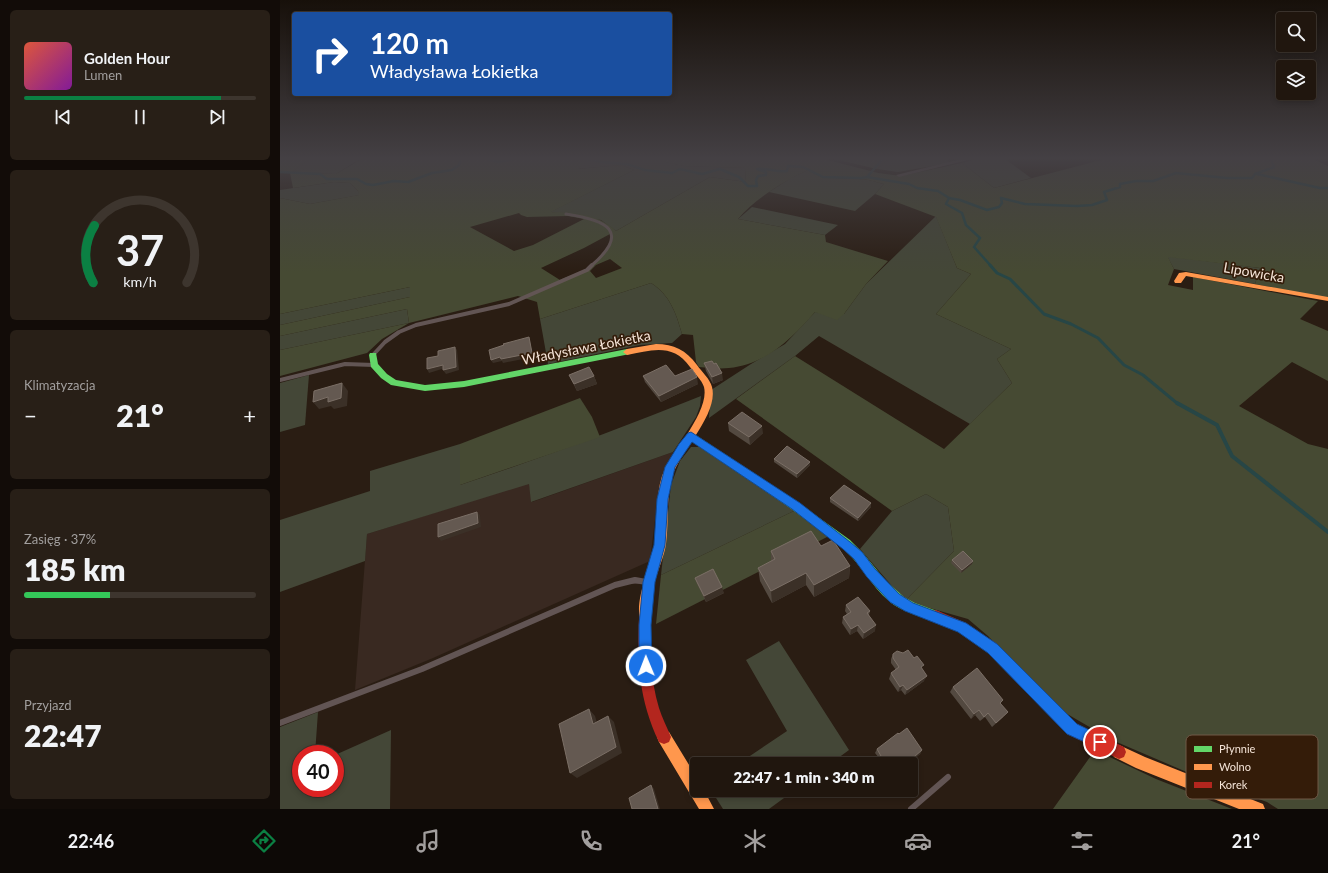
<!DOCTYPE html>
<html lang="pl">
<head>
<meta charset="utf-8">
<style>
	:root { --surface:#20160e; --page:#281f17; --text:#f1f3f6; --muted:#a29f9e; --line:#3d352e; --accent:#0b8043 }
	body { margin:0; font-family:Lato,sans-serif; background:var(--page); color:var(--text); height:100vh; display:flex; flex-direction:column; font-size:15px; white-space:nowrap }
	* { box-sizing:border-box; margin:0 }
	p { font-size:13px; color:var(--muted) }
	.icon { flex:none; width:22px; height:22px; fill:none; stroke:currentColor; stroke-width:2; stroke-linecap:round; stroke-linejoin:round }
	.map { position:relative; flex:1; overflow:hidden }
	.sheet { display:flex; flex-direction:column; gap:10px; padding:10px; background:#120c08; width:280px }
	.sheet>* { flex:none }
	.hud { position:absolute; left:12px; top:12px; width:380px; height:84px; border-radius:4px; box-shadow:0 2px 6px #0003,0 0 0 1px var(--line); background:#1a4fa0; color:#fff; overflow:hidden }
	.buttons { position:absolute; left:996px; top:12px; display:grid; gap:8px }
	.buttons a { display:grid; place-items:center; width:40px; height:40px; border-radius:4px; background:var(--surface); box-shadow:0 2px 6px #0003,0 0 0 1px var(--line); font-size:20px }
	.speed { position:absolute; left:12px; top:745px; display:flex; gap:8px; font-size:20px; font-weight:700; text-align:center }
	.speed>* { display:grid; place-content:center; width:52px; height:52px; border-radius:50%; background:var(--surface); box-shadow:0 2px 6px #0003,0 0 0 1px var(--line); line-height:1 }
	.speed .limit { border:6px solid #d22; background:#fff; color:#111 }
	.pin { position:absolute; display:grid; place-items:center; width:34px; height:34px; color:#fff; margin:-17px; border:2px solid #fff; border-radius:50%; box-shadow:0 1px 4px #0007 }
	.me { position:absolute; width:44px; margin:-22px; rotate:359deg; stroke-linejoin:round; filter:drop-shadow(0 0 3px #0008) }
	.turn { display:flex; align-items:center; gap:14px; height:84px; padding:0 12px; font-size:18px }
	.turn .icon { width:52px; height:52px; stroke-width:2.5 }
	.turn b { display:block; font-size:28px; line-height:34px }
	.big { font-size:30px; font-weight:800; line-height:1.1 }
	.sheet .widget { flex:1; display:flex; flex-direction:column; justify-content:center; gap:6px; min-width:0; padding:0 14px; border-radius:6px; background:var(--page) }
	.sheet .dial { align-items:center; gap:0 }
	.dial svg { height:104px; overflow:visible; fill:none; stroke:var(--line); stroke-width:7; stroke-linecap:round; text-anchor:middle }
	.dial text { fill:var(--text); stroke:none }
	.song { display:flex; align-items:center; gap:12px }
	.cover { width:48px; height:48px; border-radius:6px; background:linear-gradient(135deg,hsl(10 70% 55%),hsl(290 70% 35%)) }
	.played { height:4px; border-radius:2px; background:linear-gradient(90deg,var(--accent) 85%,var(--line) 85%) }
	.keys { display:flex; justify-content:space-around; direction:ltr }
	.heat { display:flex; justify-content:space-between; align-items:center; font-size:22px; direction:ltr }
	.charge { height:6px; border-radius:3px; background:linear-gradient(90deg,#34c759 37%,var(--line) 0) }
	.trip { position:absolute; left:410px; top:757px; width:228px; height:40px; border-radius:4px; background:var(--surface); box-shadow:0 2px 6px #0003,0 0 0 1px var(--line); font-weight:800; line-height:40px; text-align:center }
	.tab-bar { display:flex; height:64px; justify-content:space-around; align-items:center; background:#0d0906; color:var(--muted) }
	.tab-bar .icon { width:28px; height:28px }
	.tab-bar .current { color:var(--accent) }
	.tab-bar b { font-size:18px; color:var(--text) }
	main { display:flex; flex:1; min-height:0 }
	.map>svg:first-child { display:block }
	.industrial { fill:#392921 }
	.green { fill:#444737 }
	.forest { fill:#464a33; fill-rule:evenodd }
	.lines { fill:none; stroke-linecap:round; stroke-linejoin:round }
	.stream-far2 { stroke:#274646; stroke-width:2.5 }
	.stream-far1 { stroke:#274646; stroke-width:3 }
	.stream { stroke:#274646; stroke-width:4 }
	.lane-far3 { stroke:#625554; stroke-width:3 }
	.lane-far2 { stroke:#625554; stroke-width:4 }
	.lane-far1 { stroke:#625554; stroke-width:5 }
	.lane { stroke:#625554; stroke-width:6 }
	.street { fill:#625554; fill-rule:evenodd }
	.fast { fill:#63d668; fill-rule:evenodd }
	.slow { fill:#ff974d; fill-rule:evenodd }
	.jam { fill:#b3261e; fill-rule:evenodd }
	.wall { fill:#534940 }
	.shaded-wall { fill:#3b3027 }
	.building { fill:#645951; stroke:#7b6f66 }
	.route { fill:#1a73e8; stroke:#114b97 }
	.labels { text-anchor:middle; dominant-baseline:central; stroke-width:3.5; stroke-linejoin:round; paint-order:stroke }
	.street-label { font-size:14px; fill:#f4e3d7; stroke:#341c09 }
	.key { fill:#341c09; stroke:#6e5847; stroke-width:1 }
	.key-label { font-size:11px; fill:#f4e3d7 }
</style>
</head>
<body>
<main>
<section class="sheet">
<div class="widget">
<div class="song"><i class="cover"></i><div><b>Golden Hour</b><p>Lumen</p></div></div>
<div class="played"></div>
<div class="keys"><svg class="icon" aria-label="previous" viewBox="0 0 24 24"><path d="M18 5L8 12l10 7zM5 5v14"/></svg><svg class="icon" aria-label="pause" viewBox="0 0 24 24"><path d="M8 5v14M16 5v14"/></svg><svg class="icon" aria-label="next" viewBox="0 0 24 24"><path d="M6 5l10 7-10 7zM19 5v14"/></svg></div>
</div>
<div class="widget dial"><svg viewBox="0 0 100 80">
<path d="M14 69A42 42 0 1 1 86 69"/>
<path d="M14 69A42 42 0 0 1 15 25" stroke="#0b8043"/>
<text x="50" y="56" font-size="32" font-weight="700">37</text>
<text x="50" y="72" font-size="11">km/h</text>
</svg></div>
<div class="widget"><p>Klimatyzacja</p>
<div class="heat"><a>−</a><b class="big">21°</b><a>+</a></div>
</div>
<div class="widget"><p>Zasięg · 37%</p><b class="big">185 km</b><div class="charge"></div></div>
<div class="widget"><p>Przyjazd</p><b class="big">22:47</b></div>
</section>
<div class="map">
<svg width="1048" height="809" viewBox="0 0 1048 809">
	<rect width="100%" height="100%" fill="#2a1d13"/>
	<polygon class="industrial" points="393,452 377,503 370,561 153,658 75,690 87,534 249,483 252,502"/>
	<g class="green">
		<polygon points="29,159 80,159 56,174 10,173"/>
		<polygon points="310,159 371,159 404,166 465,168 466,182 430,177 336,231 321,220 270,212 354,170 341,165 297,169"/>
		<polygon points="608,159 668,159 669,163 618,172 597,169"/>
		<polygon points="696,159 725,159 751,178 714,188 682,163"/>
		<path d="M528 170C543 181 561 177 579 179 588 179 596 182 604 184L595 194 575 211 489 192 511 178Z"/>
		<polygon points="54,182 70,183 78,191 80,195 30,204 0,198 0,190"/>
		<polygon points="472,207 558,225 545,235 458,219"/>
		<polygon points="656,216 677,268 691,274 656,314 731,349 717,359 732,383 690,424 539,336 515,356 429,418 431,390 471,364 505,344 535,312 564,314 586,284"/>
		<polygon points="887,256 980,268 975,284 894,269"/>
		<path d="M371 283C390 295 396 313 402 334L392 343 360 345 268 364 260 319Z"/>
		<polygon points="130,287 130,297 0,325 0,314"/>
		<polygon points="127,309 129,323 0,350 0,336"/>
		<polygon points="29,375 25,425 0,432 0,383"/>
		<path d="M421 396 420 406 416 417 393 452 251 502 249 484 87 534 85 561 0 592V520L90 491V471L180 444V485C262 458 341 428 421 396Z"/>
		<polygon points="411,447 422,447 516,510 381,575 391,485 400,461"/>
		<polygon points="646,494 668,507 674,551 625,601 580,549 612,511"/>
		<polygon points="499,641 569,750 550,764 458,764 507,731 466,660"/>
		<polygon points="38,712 35,754 21,754 21,788 55,788 55,755 111,730 110,809 0,809 0,727"/>
		<polygon points="431,790 515,790 489,809 443,809"/>
	</g>
	<g class="forest">
		<path d="M0 159H29L11 173 56 174 80 160 85 159H310L298 169 341 165 354 170 271 212C294 213 317 213 336 231L430 177 466 182 465 168 404 166 371 159H544L598 173 621 176 682 163 714 188 825 159H1033L1048 166V299L975 284 980 268 888 257 894 269 888 285 913 290V277L1038 301 1020 319 1048 331V381L1012 362 959 406 1028 444 1048 449V809H998L987 802 923 779 832 740 782 711 708 636 688 619 625 601 674 551 668 507 646 494 612 511 456 399 515 356 664 449 732 383 717 359 731 349 656 314 691 274 677 268 656 217 595 194 604 184C596 182 587 179 579 179 561 177 543 181 528 170 504 181 475 199 458 219L545 235 546 242 608 261 586 284 564 314 557 320 535 312C513 337 486 365 449 368 440 369 429 368 419 367L416 362 413 335 402 334C396 313 390 295 371 283L260 319 257 302 238 296 129 323 102 339 87 353 0 376V350L129 323 127 309 0 336V325L130 297V287L0 314V198L30 204 79 195 78 191 70 183 54 182 13 188 10 173H0ZM239 213 241 215 247 217 288 216 304 219 253 245 234 251 190 227ZM330 234C333 247 316 263 306 269 298 274 288 276 280 280L261 268 304 248ZM330 259 342 268 316 278 310 271 316 265Z"/>
		<polygon points="554,159 608,159 597,169"/>
		<polygon points="300,398 312,417 320,437 180,485 180,444"/>
		<polygon points="516,510 549,536 376,624 381,575"/>
		<polygon points="815,750 876,779 952,809 773,809"/>
	</g>
	<g class="lines">
		<g class="stream-far2">
			<polyline points="208,159 218,162 234,159"/>
			<path d="M307 159 322 162 347 164 365 170 392 173 400 169 422 174 440 169 459 177 468 186H477L476 180 478 176 486 175V172L477 169C487 167 497 173 507 171L508 166 523 167 543 177 581 178 587 177 603 159"/>
			<polyline points="0,172 40,174 47,179 77,179 86,184 93,185 114,181 128,182 152,173 172,170 179,165 181,159"/>
			<polyline points="977,174 1040,188 1048,188"/>
			<polyline points="587,177 629,184 637,188 658,191 669,198 680,200 707,210 719,207 722,203 721,198 745,204 797,206 812,205 827,200 824,192 840,187 840,184 856,181 873,181 896,173 947,178 972,178 975,174 994,167 991,159"/>
			<polyline points="669,198 666,204 682,213 686,225 700,238 694,247 711,266"/>
		</g>
		<polyline class="stream-far1" points="710,265 717,273 730,279 764,314 791,324 818,338 844,365 863,375 898,404"/>
		<polyline class="stream" points="897,403 937,425 952,456 1048,532"/>
		<path class="lane-far3" d="M286 214C326 220 352 231 311 266"/>
		<g class="lane-far2">
			<polyline points="93,355 105,342 119,332 136,325 229,304 307,270 312,265"/>
			<polyline points="0,380 65,364 94,365"/>
		</g>
		<polyline class="lane-far1" points="352,581 360,581"/>
		<g class="lane">
			<polyline points="0,723 142,669 335,585 355,580 366,582"/>
			<polyline points="631,809 668,777"/>
		</g>
		<polygon class="street" points="681,159 692,159 619,177 616,175"/>
		<g class="fast">
			<polygon points="347,349 350,350 351,352 350,354 184,387 145,391 111,385 101,378 91,367 89,355 90,353 96,353 98,364 107,374 116,380 145,385 184,381"/>
			<path d="M411 432 513 499 570 540 583 553 606 581 624 597 635 603 660 612 662 616 660 620 656 622C642 617 626 613 614 605 592 589 582 564 561 547 513 507 459 474 408 439L406 436 408 433Z"/>
		</g>
		<g class="slow">
			<polygon points="906,272 1048,297 1048,301 906,276 901,283 895,283 894,281 899,273"/>
			<path d="M376 344C394 344 406 350 417 365 422 372 430 379 432 387 439 414 400 451 392 477 386 499 389 522 386 544 384 558 377 571 374 585 372 596 372 607 371 618L369 622 365 624 361 622C353 603 371 565 374 546 378 523 375 498 382 476 391 452 430 412 424 387 422 380 414 373 410 367 393 343 372 350 347 355L343 352 347 349Z"/>
			<polygon points="384,730 389,732 417,778 417,790 424,790 434,809 419,809 379,742 377,737 379,732"/>
			<polygon points="839,745 865,757 983,804 985,809 959,809 856,768 834,757 832,752 834,747"/>
		</g>
		<g class="jam">
			<polygon points="656,610 686,623 717,644 797,724 844,747 846,752 844,757 839,759 787,734 709,652 678,631 652,620 650,616 652,612"/>
			<path d="M365 612 369 614 371 618C370 648 370 679 379 708 382 718 387 727 391 737L389 742 384 744 379 742C359 700 357 663 359 618L361 614Z"/>
		</g>
	</g>
	<g class="wall">
		<polygon points="424,363 443,380 433,384 426,371"/>
		<polygon points="289,375 314,376 317,384 297,391"/>
		<polygon points="363,376 395,376 418,384 381,402 365,382"/>
		<polygon points="448,423 483,433 470,445 449,431"/>
		<polygon points="494,459 530,465 517,478 494,462"/>
		<polygon points="550,498 591,507 578,521 550,502"/>
		<polygon points="541,546 570,566 569,578 534,597 526,585 492,603 480,581 478,568 491,561 491,551"/>
		<polygon points="672,560 693,561 692,564 681,573 671,563"/>
		<polygon points="415,578 444,593 426,602 417,584"/>
		<polygon points="566,605 590,611 589,615 595,631 583,639 577,631 570,635 562,623 563,617 567,614 565,611"/>
		<polygon points="613,654 642,669 644,681 625,695 621,690 618,692 609,679 611,673 616,670 611,663 611,659"/>
		<polygon points="673,687 723,700 720,704 723,717 712,727 705,717 700,721 695,715 691,719 670,692"/>
		<polygon points="619,734 642,750 640,754 635,758 635,759 633,762 631,764 599,764 597,761 599,758 595,753 597,749"/>
	</g>
	<g class="shaded-wall">
		<polygon points="249,337 250,341 253,357 223,363 222,361 213,363 211,360"/>
		<polygon points="175,347 177,350 179,370 166,374 163,370"/>
		<polygon points="163,365 165,368 149,373 147,369"/>
		<polygon points="442,373 443,380 433,384 432,377"/>
		<polygon points="314,376 317,384 297,391 294,384"/>
		<polygon points="417,377 418,384 381,402 379,396"/>
		<polygon points="62,383 68,391 67,406 54,409 51,406 39,409 33,402 48,397"/>
		<polygon points="482,426 483,433 470,445 469,437"/>
		<polygon points="530,462 530,465 517,478 517,474"/>
		<polygon points="591,503 591,507 578,521 578,518"/>
		<polygon points="197,512 200,515 201,527 161,541 158,537"/>
		<polygon points="693,561 692,564 681,573 682,570"/>
		<polygon points="570,566 569,578 534,597 534,585"/>
		<polygon points="526,573 526,585 492,603 491,591"/>
		<polygon points="442,587 444,593 426,602 424,596"/>
		<polygon points="578,625 577,631 570,635 571,629"/>
		<polygon points="596,625 595,631 583,639 584,633"/>
		<polygon points="647,676 644,681 625,695 627,690"/>
		<polygon points="623,685 621,690 618,692 620,687"/>
		<polygon points="309,709 315,716 319,730 313,724"/>
		<polygon points="699,710 695,715 691,719 694,714"/>
		<polygon points="328,716 334,722 342,753 297,778 290,773"/>
		<polygon points="642,750 640,754 632,761 634,757"/>
		<polygon points="635,759 633,762 631,764 629,764"/>
		<polygon points="371,785 374,789 380,809 378,809"/>
	</g>
	<g class="building">
		<polygon points="249,337 252,353 221,359 220,357 211,360 209,350 224,345 223,344"/>
		<polygon points="175,347 176,367 163,370 163,365 147,369 147,358 158,356 158,351"/>
		<polygon points="432,361 434,364 436,363 442,373 432,377 424,363"/>
		<polygon points="386,365 395,376 412,369 417,377 379,396 363,376"/>
		<polygon points="309,367 314,376 294,384 289,375"/>
		<polygon points="62,383 61,398 48,402 48,397 33,402 34,391"/>
		<polygon points="462,412 482,426 469,437 448,423"/>
		<polygon points="507,446 530,462 517,474 494,459"/>
		<polygon points="564,485 591,503 578,518 550,498"/>
		<polygon points="197,512 198,523 158,537 158,524"/>
		<polygon points="531,531 541,546 553,540 570,566 534,585 526,573 491,591 478,568 495,559 491,551"/>
		<polygon points="683,551 693,561 682,570 672,560"/>
		<polygon points="433,569 442,587 424,596 415,578"/>
		<polygon points="578,597 590,611 587,613 596,625 584,633 578,625 571,629 563,617 571,612 566,605"/>
		<polygon points="628,650 634,658 637,656 644,665 641,667 647,676 627,690 623,685 620,687 611,673 619,667 613,658 613,654 617,651 623,653"/>
		<polygon points="697,668 723,700 720,703 728,712 716,723 708,713 704,717 699,710 694,714 673,687"/>
		<polygon points="309,709 313,724 328,716 336,747 290,773 279,724"/>
		<polygon points="627,728 642,750 634,757 635,759 629,764 603,764 599,757 601,756 597,749 618,733 619,734"/>
		<polygon points="371,785 378,809 352,809 349,798"/>
	</g>
	<linearGradient id="sky" x2="0" y2="1"><stop stop-color="#17100a"/><stop offset="0.58" stop-color="#444044"/><stop offset="1" stop-color="#444044" stop-opacity="0"/></linearGradient>
	<rect width="1048" height="273" fill="url(#sky)"/>
	<polygon class="route" points="411,432 520,503 570,542 582,552 595,569 619,594 633,603 686,623 717,644 797,724 824,737 827,742 824,747 820,749 787,734 708,653 678,632 625,611 610,602 587,577 574,559 563,549 512,509 412,442 395,467 388,499 385,545 375,582 371,625 372,666 370,670 366,672 361,670 359,666 359,625 363,582 374,545 377,499 385,467 399,444 408,433"/>
	<g class="labels">
		<g class="street-label">
			<text transform="translate(974 272) rotate(10)">Lipowicka</text>
			<text transform="translate(306 347) rotate(-11)">Władysława Łokietka</text>
		</g>
	</g>
	<rect x="906" y="735" width="132" height="64" rx="6" class="key"/>
	<rect x="914" y="746" width="18" height="6" fill="#63d668"/>
	<rect x="914" y="764" width="18" height="6" fill="#ff974d"/>
	<rect x="914" y="782" width="18" height="6" fill="#b3261e"/>
	<g class="key-label">
		<text x="939" y="753">Płynnie</text>
		<text x="939" y="771">Wolno</text>
		<text x="939" y="789">Korek</text>
	</g>
</svg>
<div class="buttons">
<a><svg class="icon" aria-label="search" viewBox="0 0 24 24"><circle cx="10" cy="10" r="6"/><path d="M15 15l6 6"/></svg></a>
<a><svg class="icon" aria-label="layers" viewBox="0 0 24 24"><path d="M12 4l9 5-9 5-9-5zM3 14l9 5 9-5"/></svg></a>
</div>
<div class="speed"><div class="limit">40</div></div>
<div class="pin" style="left:820px;top:742px;background:#d93025"><svg class="icon" aria-label="arrive" viewBox="0 0 24 24"><path d="M6 21V4h12l-3 4 3 4H6"/></svg></div>
<svg class="me" style="left:366px;top:666px" viewBox="-20 -20 40 40"><circle r="17" fill="#1a73e8" stroke="#fff" stroke-width="3"/><path d="M0-11L8 9 0 5-8 9z" fill="#fff"/></svg>
<div class="trip">22:47 · 1 min · 340 m</div>
<div class="hud">
<div class="turn"><svg class="icon" aria-label="right" viewBox="0 0 24 24"><path d="M7 20v-9h11M14 6l5 5-5 5"/></svg><div><b>120 m</b>Władysława Łokietka</div></div>
</div>
</div>
</main>
<nav class="tab-bar">
<b>22:46</b>
<svg class="icon current" aria-label="directions" viewBox="0 0 24 24"><path d="M12 3l9 9-9 9-9-9zM9 14v-3h6M13 9l2 2-2 2"/></svg>
<svg class="icon" aria-label="music" viewBox="0 0 24 24"><path d="M9 18V5l10-2v13"/><circle cx="6" cy="18" r="3"/><circle cx="16" cy="16" r="3"/></svg>
<svg class="icon" aria-label="phone" viewBox="0 0 24 24"><path d="M5 4h4l2 5-3 2q2 4 5 5l2-3 5 2v4C11 20 4 13 5 4z"/></svg>
<svg class="icon" aria-label="climate" viewBox="0 0 24 24"><path d="M12 3v18M4 7l16 10M4 17L20 7"/></svg>
<svg class="icon" aria-label="car" viewBox="0 0 24 24"><path d="M5 17H2v-5l4-1 3-4h7l3 4 3 1v5h-3M9 17h6M6 11h13"/><circle cx="7" cy="17" r="2"/><circle cx="17" cy="17" r="2"/></svg>
<svg class="icon" aria-label="filters" viewBox="0 0 24 24"><path d="M4 7h16M4 17h16"/><circle cx="9" cy="7" r="2"/><circle cx="15" cy="17" r="2"/></svg>
<b>21°</b>
</nav>
</body>
</html>
